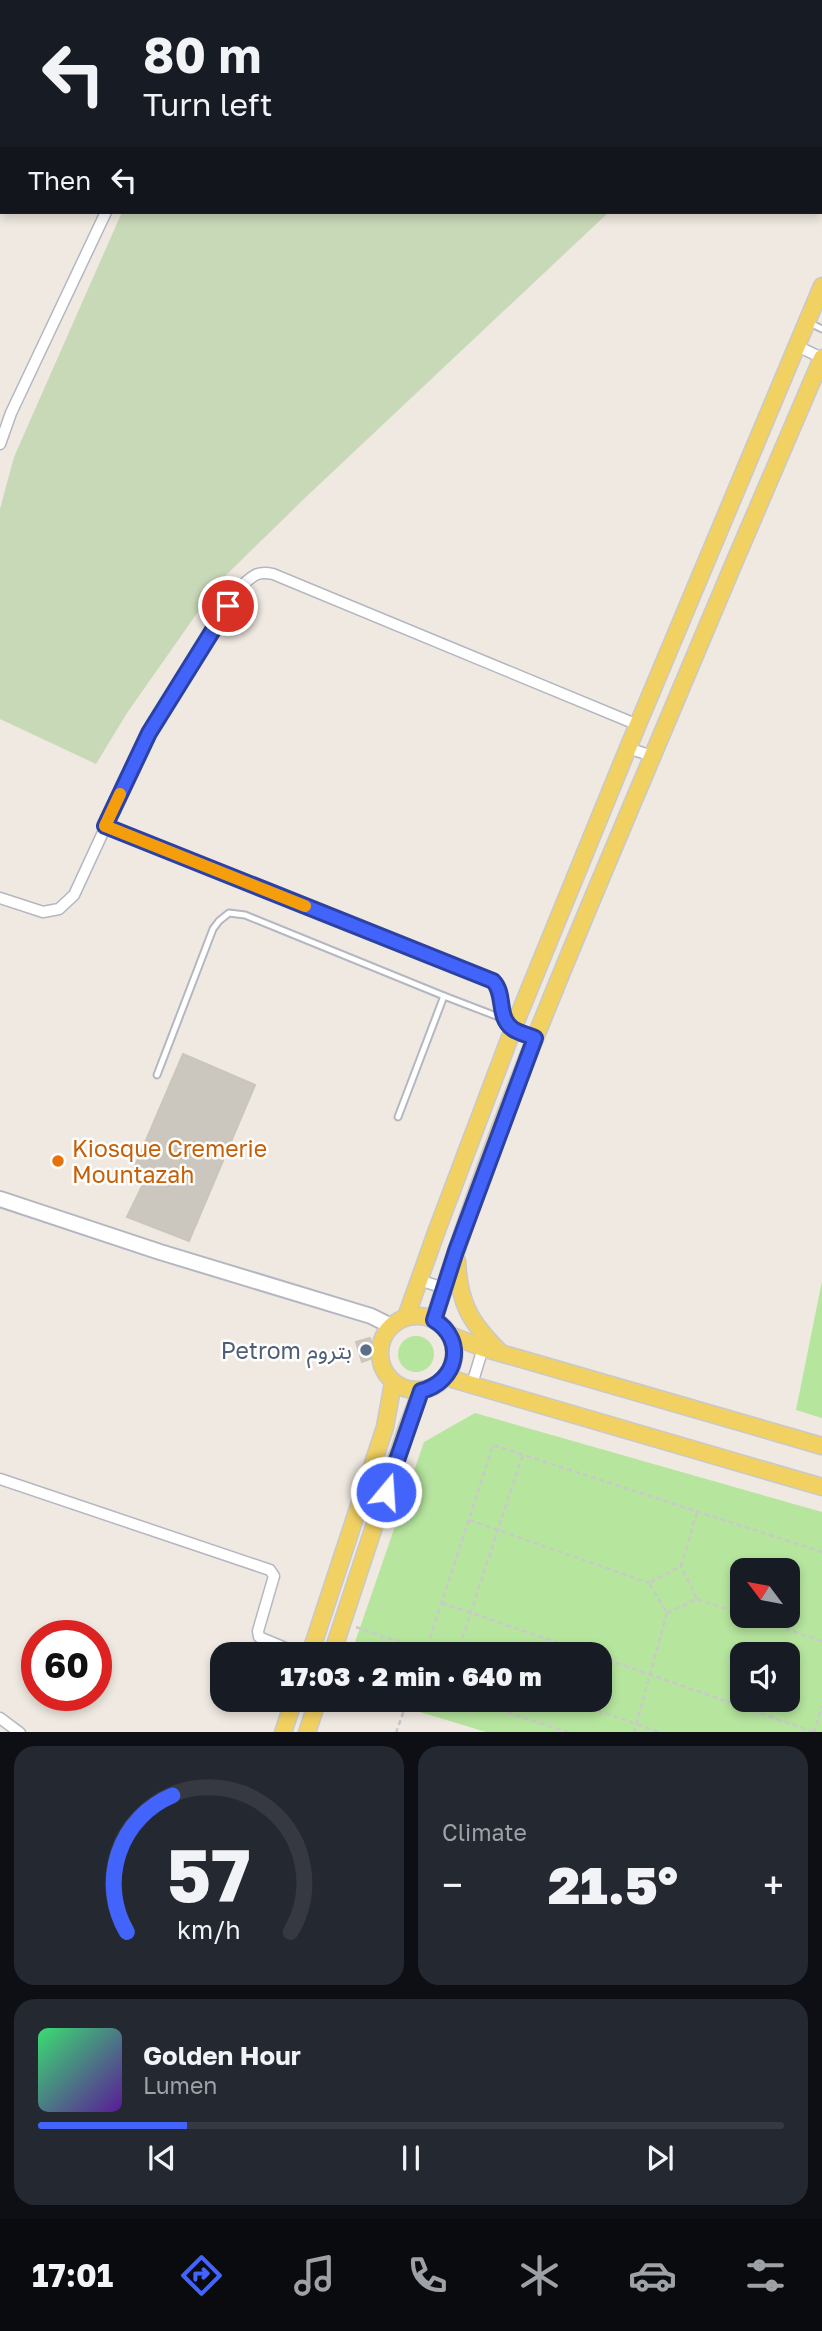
<!DOCTYPE html>
<html lang="en">
<head>
<meta charset="utf-8">
<style>
	:root { --surface:#171b24; --page:#242831; --text:#f1f3f6; --muted:#9ea1a6; --line:#363941; --accent:#4264fb }
	body { margin:0; font-family:"Golos Text","Noto Sans Arabic",sans-serif; background:var(--page); color:var(--text); height:100vh; display:flex; flex-direction:column; font-size:26px; white-space:nowrap }
	* { box-sizing:border-box; margin:0 }
	p { font-size:23px; color:var(--muted) }
	.icon { flex:none; width:38px; height:38px; fill:none; stroke:currentColor; stroke-width:2; stroke-linecap:round; stroke-linejoin:round }
	.map { position:relative; height:1732px; overflow:hidden }
	.side { display:flex; flex-direction:column; gap:14px; padding:14px; background:#0d0f14; flex:1 }
	.side>* { flex:none }
	.top-card { position:absolute; left:0px; top:0px; width:822px; height:214px; box-shadow:0 4px 10px #0003; background:#171b24; color:var(--text); overflow:hidden }
	.needle { width:46px; rotate:302deg }
	.fabs { position:absolute; left:730px; top:1558px; display:grid; gap:14px }
	.fabs a { display:grid; place-items:center; width:70px; height:70px; border-radius:14px; background:var(--surface); box-shadow:0 4px 10px #0003; font-size:35px }
	.speed { position:absolute; left:21px; top:1620px; display:flex; gap:14px; font-size:35px; font-weight:700; text-align:center }
	.speed>* { display:grid; place-content:center; width:91px; height:91px; border-radius:50%; background:var(--surface); box-shadow:0 4px 10px #0003; line-height:1 }
	.speed .limit { border:10px solid #d22; background:#fff; color:#111 }
	.pin { position:absolute; display:grid; place-items:center; width:60px; height:60px; color:#fff; margin:-30px; border:4px solid #fff; border-radius:50%; box-shadow:0 2px 7px #0007 }
	.me { position:absolute; width:77px; margin:-38px; rotate:18deg; stroke-linejoin:round; filter:drop-shadow(0 0 5px #0008) }
	.turn { display:flex; align-items:center; gap:24px; height:147px; padding:0 28px; font-size:32px }
	.turn .icon { width:91px; height:91px; stroke-width:2.5 }
	.turn b { display:block; font-size:49px; line-height:60px }
	.then { display:flex; align-items:center; height:66px; padding:0 28px; background:#0003; gap:14px; font-size:26px }
	.big { font-size:52px; font-weight:800; line-height:1.1 }
	.side .tile { flex:1; display:flex; flex-direction:column; justify-content:center; gap:10px; min-width:0; padding:0 24px; border-radius:21px; background:var(--page) }
	.side .dial { align-items:center; gap:0 }
	.dial svg { height:182px; overflow:visible; fill:none; stroke:var(--line); stroke-width:7; stroke-linecap:round; text-anchor:middle }
	.dial text { fill:var(--text); stroke:none }
	.song { display:flex; align-items:center; gap:21px }
	.cover { width:84px; height:84px; border-radius:10px; background:linear-gradient(135deg,hsl(140 70% 55%),hsl(270 70% 35%)) }
	.played { height:7px; border-radius:4px; background:linear-gradient(90deg,var(--accent) 20%,var(--line) 20%) }
	.keys { display:flex; justify-content:space-around; direction:ltr }
	.heat { display:flex; justify-content:space-between; align-items:center; font-size:38px; direction:ltr }
	.side .tiles { flex:1; display:grid; gap:14px; grid-template-columns:1fr 1fr }
	.tile:last-child { grid-column:span 2 }
	.trip { position:absolute; left:210px; top:1642px; width:402px; height:70px; border-radius:21px; background:var(--surface); box-shadow:0 4px 10px #0003; font-weight:800; line-height:70px; text-align:center }
	.tab-bar { display:flex; height:112px; justify-content:space-around; align-items:center; background:#090b0e; color:var(--muted) }
	.tab-bar .icon { width:49px; height:49px }
	.tab-bar .on { color:var(--accent) }
	.tab-bar b { font-size:32px; color:var(--text) }
	.map>svg:first-child { display:block }
	.green { fill:#b6e59e; fill-rule:evenodd }
	.cemetery { fill:#c8d9b8 }
	.building { fill:#cbc7bf; stroke:#cbc5ba; stroke-width:2 }
	.lines { fill:none; stroke-linecap:round; stroke-linejoin:round }
	.lane-casing { stroke:#b4b7c1; stroke-width:9 }
	.street-casing { stroke:#b4b7c1; stroke-width:13 }
	.secondary-casing { stroke:#b4b7c1; stroke-width:18 }
	.primary-casing { stroke:#c9c9c9; stroke-width:19 }
	.path { stroke:#c9c9c9; stroke-width:2.5; stroke-dasharray:5 3.5; stroke-linecap:butt }
	.lane { stroke:#fff; stroke-width:5 }
	.street { stroke:#fff; stroke-width:10 }
	.secondary { stroke:#fff; stroke-width:14 }
	.primary { stroke:#f2d163; stroke-width:16 }
	.route-casing { stroke:#2b41a3; stroke-width:18 }
	.route { stroke:#4264fb; stroke-width:12 }
	.slow { stroke:#f59e0b; stroke-width:12 }
	.food-dot { fill:#e8710a; stroke:#fff; stroke-width:2.5 }
	.service-dot { fill:#5c6f8a; stroke:#fff; stroke-width:2.5 }
	.labels { text-anchor:middle; dominant-baseline:central; stroke-width:5; stroke-linejoin:round; paint-order:stroke }
	.food-label { font-size:23px; fill:#c56008; stroke:#fff; text-anchor:start }
	.service-label { font-size:23px; fill:#4e5e75; stroke:#fff; text-anchor:end }
</style>
</head>
<body>
<div class="map">
<svg width="822" height="1733" viewBox="0 0 822 1733">
	<rect width="100%" height="100%" fill="#efe9e1"/>
	<g class="green">
		<polygon points="822,1281 822,1418 796,1410"/>
		<circle cx="416" cy="1354" r="18"/>
		<path d="M475 1413 822 1512V1732H486L377 1699H600V1654H351L424 1442ZM742 1570H788V1615H742ZM742 1654H788V1699H742Z"/>
	</g>
	<g class="cemetery">
		<polygon points="215,0 822,0 822,8 821,9 821,2 215,2"/>
		<polygon points="122,212 609,212 307,496 219,582 127,713 96,764 0,719 0,509 14,457"/>
	</g>
	<g class="building">
		<polygon points="183,1054 255,1085 189,1241 127,1217 147,1176 134,1168"/>
		<polygon points="370,1338 376,1357 362,1362 356,1342"/>
	</g>
	<g class="lines">
		<g class="lane-casing">
			<g id="lane">
				<polyline points="810,323 822,329"/>
				<polyline points="157,1075 213,929 219,921 229,913 245,915 444,996 504,1019"/>
				<polyline points="398,1117 444,996"/>
			</g>
		</g>
		<g class="street-casing">
			<g id="street">
				<polyline points="204,2 204,0"/>
				<polyline points="797,346 822,358"/>
				<polyline points="0,444 11,413 106,212"/>
				<polyline points="628,748 652,756"/>
				<path d="M105 826 493 981C506 994 496 1017 513 1029 519 1033 528 1035 535 1038"/>
				<path d="M0 898 43 912 59 909 74 895 149 733 239 588C252 577 256 570 273 574L638 725"/>
				<polyline points="419,1280 444,1288"/>
				<polyline points="472,1384 483,1348"/>
				<polyline points="0,1479 270,1570 274,1576 258,1631 259,1637 300,1654"/>
				<polyline points="0,1718 20,1733"/>
			</g>
		</g>
		<g class="secondary-casing">
			<polyline id="secondary" points="0,1199 160,1252 371,1316 391,1326"/>
		</g>
		<g class="primary-casing">
			<g id="primary">
				<path d="M457 1261C459 1303 470 1322 499 1351"/>
				<circle cx="417" cy="1353" r="37"/>
				<polyline points="406,1317 437,1230 513,1029 628,748 822,286"/>
				<path d="M434 1320C484 1158 549 1001 615 845 683 682 752 520 822 358"/>
				<polyline points="450,1335 483,1348 822,1446"/>
				<polyline points="445,1377 822,1487"/>
				<polyline points="310,1654 385,1427 393,1383"/>
				<polyline points="332,1654 405,1433 421,1391"/>
				<polyline points="283,1733 294,1699"/>
				<polyline points="307,1733 318,1699"/>
			</g>
		</g>
		<g class="path">
			<polyline points="469,1520 649,1583"/>
			<polyline points="697,1599 742,1614"/>
			<polyline points="442,1603 591,1654"/>
			<polyline points="667,1613 697,1599 681,1566"/>
			<polyline points="745,1615 822,1641"/>
			<polyline points="356,1627 433,1654"/>
			<polyline points="425,1654 493,1445 822,1552"/>
			<polyline points="457,1654 523,1454"/>
			<polyline points="600,1657 814,1732"/>
			<polyline points="467,1699 570,1733"/>
			<polyline points="565,1699 662,1733"/>
			<polyline points="396,1733 408,1699"/>
			<polyline points="634,1733 667,1613 649,1583 681,1566 697,1512"/>
			<polyline points="814,1733 822,1706"/>
		</g>
		<use href="#lane" class="lane"/>
		<use href="#street" class="street"/>
		<use href="#secondary" class="secondary"/>
		<use href="#primary" class="primary"/>
	</g>
	<g class="lines">
		<g class="route-casing">
			<path id="route" d="M228 606 149 733 105 826 493 981C506 994 496 1017 513 1029 519 1033 528 1035 535 1038L456 1251 434 1320C467 1340 457 1382 421 1391L386 1492"/>
		</g>
		<use href="#route" class="route"/>
		<polyline class="slow" points="120,794 105,826 305,906"/>
	</g>
	<circle class="food-dot" cx="58" cy="1161" r="7"/>
	<circle class="service-dot" cx="366" cy="1350" r="7"/>
	<g class="labels">
		<g class="food-label">
			<text x="72" y="1148">Kiosque Cremerie<tspan x="72" dy="26">Mountazah</tspan></text>
		</g>
		<g class="service-label">
			<text x="352" y="1350">Petrom بتروم</text>
		</g>
	</g>
</svg>
<div class="fabs">
<a><svg class="needle" viewBox="-14 -14 28 28"><path d="M0-13l5 13h-10z" fill="#e53935"/><path d="M0 13l5-13h-10z" fill="#9ea1a6"/></svg></a>
<a><svg class="icon" aria-label="sound" viewBox="0 0 24 24"><path d="M4 9h4l5-4v14l-5-4H4zM17 9q2 3 0 6"/></svg></a>
</div>
<div class="speed"><div class="limit">60</div></div>
<div class="pin" style="left:228px;top:606px;background:#d93025"><svg class="icon" aria-label="arrive" viewBox="0 0 24 24"><path d="M6 21V4h12l-3 4 3 4H6"/></svg></div>
<svg class="me" style="left:386px;top:1492px" viewBox="-20 -20 40 40"><circle r="17" fill="#4264fb" stroke="#fff" stroke-width="3"/><path d="M0-11L8 9 0 5-8 9z" fill="#fff"/></svg>
<div class="trip">17:03 · 2 min · 640 m</div>
<div class="top-card">
<div class="turn"><svg class="icon" aria-label="left" viewBox="0 0 24 24"><path d="M17 20v-9H6M10 6l-5 5 5 5"/></svg><div><b>80 m</b>Turn left</div></div>
<div class="then">Then<svg class="icon" aria-label="left" viewBox="0 0 24 24"><path d="M17 20v-9H6M10 6l-5 5 5 5"/></svg></div>
</div>
</div>
<section class="side">
<div class="tiles">
<div class="tile dial"><svg viewBox="0 0 100 80">
<path d="M14 69A42 42 0 1 1 86 69"/>
<path d="M14 69A42 42 0 0 1 34 9" stroke="#4264fb"/>
<text x="50" y="56" font-size="32" font-weight="700">57</text>
<text x="50" y="72" font-size="11">km/h</text>
</svg></div>
<div class="tile"><p>Climate</p>
<div class="heat"><a>−</a><b class="big">21.5°</b><a>+</a></div>
</div>
<div class="tile">
<div class="song"><i class="cover"></i><div><b>Golden Hour</b><p>Lumen</p></div></div>
<div class="played"></div>
<div class="keys"><svg class="icon" aria-label="previous" viewBox="0 0 24 24"><path d="M18 5L8 12l10 7zM5 5v14"/></svg><svg class="icon" aria-label="pause" viewBox="0 0 24 24"><path d="M8 5v14M16 5v14"/></svg><svg class="icon" aria-label="next" viewBox="0 0 24 24"><path d="M6 5l10 7-10 7zM19 5v14"/></svg></div>
</div>
</div>
</section>
<nav class="tab-bar">
<b>17:01</b>
<svg class="icon on" aria-label="directions" viewBox="0 0 24 24"><path d="M12 3l9 9-9 9-9-9zM9 14v-3h6M13 9l2 2-2 2"/></svg>
<svg class="icon" aria-label="music" viewBox="0 0 24 24"><path d="M9 18V5l10-2v13"/><circle cx="6" cy="18" r="3"/><circle cx="16" cy="16" r="3"/></svg>
<svg class="icon" aria-label="phone" viewBox="0 0 24 24"><path d="M5 4h4l2 5-3 2q2 4 5 5l2-3 5 2v4C11 20 4 13 5 4z"/></svg>
<svg class="icon" aria-label="climate" viewBox="0 0 24 24"><path d="M12 3v18M4 7l16 10M4 17L20 7"/></svg>
<svg class="icon" aria-label="car" viewBox="0 0 24 24"><path d="M5 17H2v-5l4-1 3-4h7l3 4 3 1v5h-3M9 17h6M6 11h13"/><circle cx="7" cy="17" r="2"/><circle cx="17" cy="17" r="2"/></svg>
<svg class="icon" aria-label="filters" viewBox="0 0 24 24"><path d="M4 7h16M4 17h16"/><circle cx="9" cy="7" r="2"/><circle cx="15" cy="17" r="2"/></svg>
</nav>
</body>
</html>
